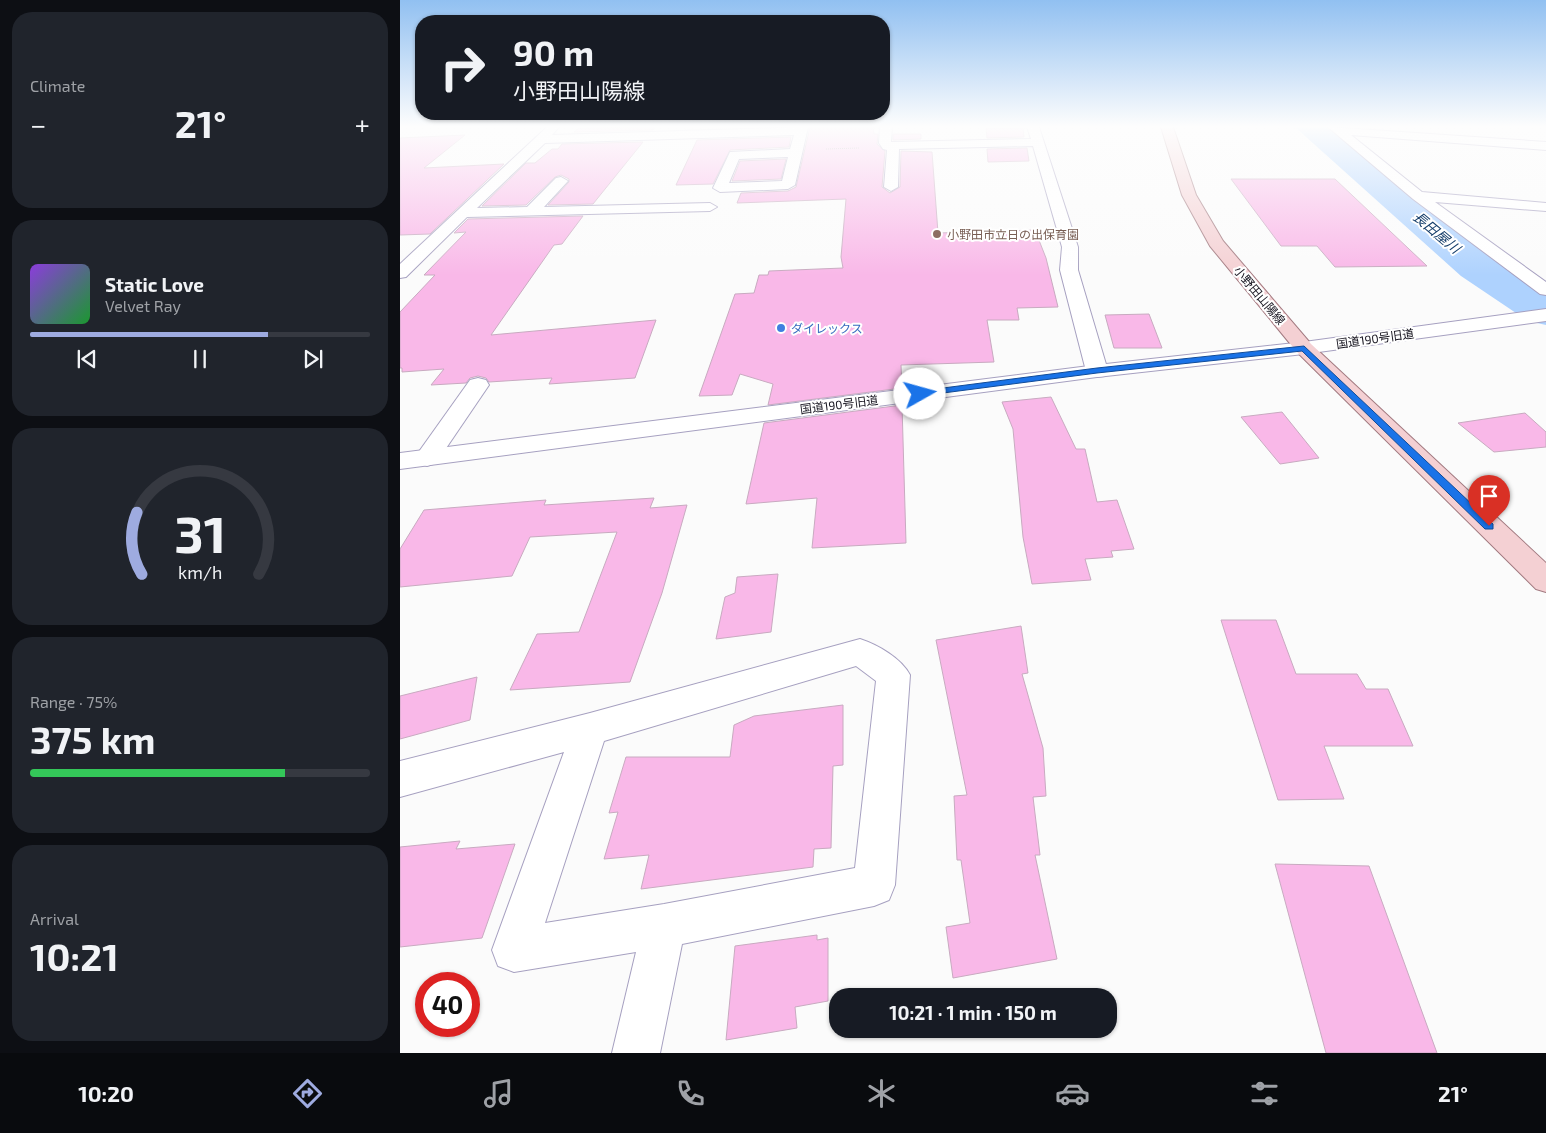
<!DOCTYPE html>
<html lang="en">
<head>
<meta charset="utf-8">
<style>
	:root { --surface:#171b24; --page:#20242c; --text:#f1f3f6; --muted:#9ea1a6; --line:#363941; --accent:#9eabe0 }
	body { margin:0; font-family:"Exo 2","Noto Sans JP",sans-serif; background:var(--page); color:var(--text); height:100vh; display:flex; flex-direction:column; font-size:19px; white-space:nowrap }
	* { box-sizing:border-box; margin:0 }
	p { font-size:16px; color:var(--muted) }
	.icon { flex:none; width:28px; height:28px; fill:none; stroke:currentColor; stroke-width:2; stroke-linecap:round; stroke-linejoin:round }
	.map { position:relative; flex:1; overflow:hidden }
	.drawer { display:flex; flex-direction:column; gap:12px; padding:12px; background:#0d0f14; width:400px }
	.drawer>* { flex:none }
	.hud { position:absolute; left:15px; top:15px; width:475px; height:105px; border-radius:20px; box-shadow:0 1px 4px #0004; background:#171b24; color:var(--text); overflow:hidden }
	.speed { position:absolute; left:15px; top:972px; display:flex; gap:10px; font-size:25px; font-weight:700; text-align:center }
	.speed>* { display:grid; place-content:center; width:65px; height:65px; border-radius:50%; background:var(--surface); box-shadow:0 1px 4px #0004; line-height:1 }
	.speed .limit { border:8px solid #d22; background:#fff; color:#111 }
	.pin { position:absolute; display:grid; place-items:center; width:42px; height:42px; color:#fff; margin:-51px -21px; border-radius:50% 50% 50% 0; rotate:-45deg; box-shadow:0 0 5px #0007 }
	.pin .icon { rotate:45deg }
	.me { position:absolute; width:55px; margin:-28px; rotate:83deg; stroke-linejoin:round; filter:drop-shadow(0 0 4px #0008) }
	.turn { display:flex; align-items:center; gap:18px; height:105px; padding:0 15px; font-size:22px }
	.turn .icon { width:65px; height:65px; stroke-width:2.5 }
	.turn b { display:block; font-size:35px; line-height:42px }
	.big { font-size:38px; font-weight:700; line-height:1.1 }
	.drawer .widget { flex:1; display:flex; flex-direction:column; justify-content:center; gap:8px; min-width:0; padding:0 18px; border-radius:20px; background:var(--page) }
	.drawer .dial { align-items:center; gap:0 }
	.dial svg { height:130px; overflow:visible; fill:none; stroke:var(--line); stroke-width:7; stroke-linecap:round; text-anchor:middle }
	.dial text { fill:var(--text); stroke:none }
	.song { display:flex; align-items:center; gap:15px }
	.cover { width:60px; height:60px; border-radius:8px; background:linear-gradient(135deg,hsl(270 70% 55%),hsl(130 70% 35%)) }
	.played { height:5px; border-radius:2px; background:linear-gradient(90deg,var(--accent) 70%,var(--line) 70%) }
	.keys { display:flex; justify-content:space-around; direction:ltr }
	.heat { display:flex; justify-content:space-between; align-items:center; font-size:28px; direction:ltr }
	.charge { height:8px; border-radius:4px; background:linear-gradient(90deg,#34c759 75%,var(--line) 0) }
	.trip { position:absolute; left:429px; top:988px; width:288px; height:50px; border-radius:20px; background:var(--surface); box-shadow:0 1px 4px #0004; font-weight:700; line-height:50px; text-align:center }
	.menu { display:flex; height:80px; justify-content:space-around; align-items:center; background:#090b0e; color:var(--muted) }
	.menu .icon { width:35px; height:35px }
	.menu .selected { color:var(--accent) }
	.menu b { font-size:22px; color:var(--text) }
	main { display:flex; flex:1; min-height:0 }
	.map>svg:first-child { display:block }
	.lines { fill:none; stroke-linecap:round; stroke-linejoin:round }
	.river { fill:#aed2fe; fill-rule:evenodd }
	.building { fill:#f9b8e8; stroke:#c8aac0 }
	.street-casing { stroke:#a6a0c0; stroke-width:2 }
	.secondary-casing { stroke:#a6a0c0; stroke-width:2 }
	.primary-casing { stroke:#a27a80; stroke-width:2 }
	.path { stroke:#96959a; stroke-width:1; stroke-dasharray:1 1; stroke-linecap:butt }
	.street { fill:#fff; fill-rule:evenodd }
	.secondary { fill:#fff; fill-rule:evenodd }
	.primary { fill:#f4d0d3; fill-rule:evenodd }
	.route { fill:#1a73e8; stroke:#114b97 }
	.education-dot { fill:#8d6e63; stroke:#fff; stroke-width:2 }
	.shop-dot { fill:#3f7fe0; stroke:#fff; stroke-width:2 }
	.labels { text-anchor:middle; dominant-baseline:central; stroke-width:4; stroke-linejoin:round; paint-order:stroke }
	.far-education-label { font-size:12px; fill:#785e54; stroke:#fff; text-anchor:start }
	.far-street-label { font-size:12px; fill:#16141f; stroke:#fff }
	.far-shop-label { font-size:12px; fill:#366cbe; stroke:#fff; text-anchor:start }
	.far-water-label { font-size:14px; font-style:italic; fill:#143d6a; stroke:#fff }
</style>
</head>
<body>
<main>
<section class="drawer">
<div class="widget"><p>Climate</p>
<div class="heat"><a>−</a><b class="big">21°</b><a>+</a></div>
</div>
<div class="widget">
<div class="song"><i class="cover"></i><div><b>Static Love</b><p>Velvet Ray</p></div></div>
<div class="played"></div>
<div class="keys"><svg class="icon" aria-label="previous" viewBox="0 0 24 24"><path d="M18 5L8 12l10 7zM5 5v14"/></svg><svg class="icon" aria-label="pause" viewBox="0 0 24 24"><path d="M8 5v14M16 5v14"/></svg><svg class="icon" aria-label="next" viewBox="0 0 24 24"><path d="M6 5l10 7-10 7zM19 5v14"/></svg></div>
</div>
<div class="widget dial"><svg viewBox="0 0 100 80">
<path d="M14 69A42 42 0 1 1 86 69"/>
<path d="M14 69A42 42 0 0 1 11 31" stroke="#9eabe0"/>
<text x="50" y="56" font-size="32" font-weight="700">31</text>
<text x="50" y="72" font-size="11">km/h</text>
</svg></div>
<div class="widget"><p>Range · 75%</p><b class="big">375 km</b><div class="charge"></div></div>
<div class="widget"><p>Arrival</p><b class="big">10:21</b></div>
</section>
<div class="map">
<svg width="1146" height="1053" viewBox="0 0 1146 1053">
	<rect width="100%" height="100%" fill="#fbfbfb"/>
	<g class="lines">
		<polygon class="river" points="895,127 929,127 1093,256 1146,289 1146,325 1128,321 1061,276"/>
	</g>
	<g class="building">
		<polygon points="255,127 253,130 174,132 179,128"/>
		<polygon points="410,127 473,127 474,134 478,134 477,144 485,151 482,187 490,193 500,187 501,151 532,152 538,233 635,230 646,258 658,307 617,308 619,320 587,320 594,362 501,365 502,388 368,405 373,384 340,374 332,395 299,396 335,294 354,293 359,275 368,275 369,271 443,268 441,257 446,199 337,203 341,193 388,191 396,187"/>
		<polygon points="586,128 623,128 624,137 587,138"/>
		<polygon points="493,134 521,134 521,139 493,140"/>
		<polygon points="65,135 24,168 104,164 30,234 0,235 0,138"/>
		<polygon points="391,137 389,147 330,150 313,184 276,185 297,140"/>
		<polygon points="243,142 193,204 148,205 169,182 169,179 161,175 155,177 126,205 82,206 126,163 135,163 152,149 158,149 162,144"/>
		<polygon points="627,148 629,161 588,162 587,149"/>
		<polygon points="386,159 381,179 332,181 340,161"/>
		<polygon points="831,179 935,179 1027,266 935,267 917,246 881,246"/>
		<polygon points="183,216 162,244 154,245 91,335 256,320 235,378 149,384 152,378 89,382 86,378 78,376 70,378 66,383 31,385 44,369 2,372 2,368 0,368 0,312 35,275 24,275 66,232 54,233 68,219"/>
		<polygon points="749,314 762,348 714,348 705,315"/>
		<polygon points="651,397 676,449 685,449 697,502 717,500 734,549 711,551 713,557 685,559 691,580 632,584 623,537 613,429 602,402"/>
		<polygon points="502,405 506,543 412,548 417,498 346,504 364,423"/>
		<polygon points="882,412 919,458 880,464 841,417"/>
		<polygon points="1125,413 1146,432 1146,447 1094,452 1058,423"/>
		<polygon points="254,498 250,508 287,505 262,593 230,682 110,690 137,634 179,632 217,532 130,537 112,576 0,587 0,549 24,510 146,500 144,505"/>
		<polygon points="378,574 371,632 316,639 325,597 335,593 337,577"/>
		<polygon points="821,620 876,620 896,674 957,674 966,689 988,689 1013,746 924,746 944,799 878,800"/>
		<polygon points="621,626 628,673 622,674 643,748 646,796 633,797 640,855 635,855 657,959 553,978 546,927 570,923 561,860 557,860 554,796 567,795 536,640"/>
		<polygon points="77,677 70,720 0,739 0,696"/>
		<polygon points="443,705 443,765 433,766 431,848 414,849 413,867 241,889 249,855 204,859 218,812 209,813 226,757 330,757 334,725 354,716"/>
		<polygon points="60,841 56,849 115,844 82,938 0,947 0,847"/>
		<polygon points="875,864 969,866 1037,1053 926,1053"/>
		<polygon points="417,935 417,940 428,938 428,1001 395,1007 397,1028 326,1040 335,946"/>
	</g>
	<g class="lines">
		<g class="street-casing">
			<g id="street">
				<path d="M147 127H159L152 135 408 127 395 185 388 189 320 192 313 188 330 152 390 149 394 135 145 143 77 208 127 207 156 178 161 177 168 181 144 207 310 203 317 207 310 211 67 217 6 277 0 278V264ZM388 157 382 181 329 183 339 159Z"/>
				<polygon points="480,127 492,127 491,142 631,139 627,127 639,127 678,247 678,270 708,371 705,376 697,377 689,376 686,371 660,270 662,247 633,146 499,149 498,187 491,191 484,187 487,150 483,149 479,143"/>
				<polygon points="928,127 1146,142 1146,150 951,135 1022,192 1146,203 1146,211 1035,202 1146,282 1146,295 1140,294 1013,199"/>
				<polygon points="78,378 86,380 89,385 36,463 27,466 18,463 15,458 18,453 70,380"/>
				<path d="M460 639C478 645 501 658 510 675L495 885 489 900 474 906 282 944 260 1053H212L236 952 114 972 98 966 92 950 164 752 0 797V761L190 713ZM456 666 476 681 455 868 264 904 145 923 204 741Z"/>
			</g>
		</g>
		<g class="secondary-casing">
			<polygon id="secondary" points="1146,309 1146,321 904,354 697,377 0,469 0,453 697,365 904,342"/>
		</g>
		<g class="primary-casing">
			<polygon id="primary" points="761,127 773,127 796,195 823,241 911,344 1146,563 1146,592 1136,589 897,352 810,246 782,195"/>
		</g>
		<polyline class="path" points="426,149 459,148"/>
		<use href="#street" class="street"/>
		<use href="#secondary" class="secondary"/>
		<use href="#primary" class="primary"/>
	</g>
	<linearGradient id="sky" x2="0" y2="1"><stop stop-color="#91c0f1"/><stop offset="0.46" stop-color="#fdfdfd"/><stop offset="1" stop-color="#fdfdfd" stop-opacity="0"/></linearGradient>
	<rect width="1146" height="275" fill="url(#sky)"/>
	<polygon class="route" points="904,346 1093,524 1093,529 1085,529 902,351 697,373 520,396 515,394 520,391 697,368"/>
	<circle class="education-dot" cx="537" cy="234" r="5"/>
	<circle class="shop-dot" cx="381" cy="328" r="5"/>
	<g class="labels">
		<g class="far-education-label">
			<text x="547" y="234">小野田市立日の出保育園</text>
		</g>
		<g class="far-street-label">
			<text transform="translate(860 295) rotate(50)">小野田山陽線</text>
			<text transform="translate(975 338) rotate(-8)">国道190号旧道</text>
			<text transform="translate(439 404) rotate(-7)">国道190号旧道</text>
		</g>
		<g class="far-shop-label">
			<text x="391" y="328">ダイレックス</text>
		</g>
		<g class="far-water-label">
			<text transform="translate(1037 232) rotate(40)">長田屋川</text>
		</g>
	</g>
</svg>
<div class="speed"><div class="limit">40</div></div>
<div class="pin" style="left:1089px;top:526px;background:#d93025"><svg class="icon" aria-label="arrive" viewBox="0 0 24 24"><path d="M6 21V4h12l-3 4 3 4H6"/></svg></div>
<svg class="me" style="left:520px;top:394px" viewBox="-20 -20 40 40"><circle r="19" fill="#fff"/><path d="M0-13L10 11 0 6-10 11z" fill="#1a73e8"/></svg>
<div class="trip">10:21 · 1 min · 150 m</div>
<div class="hud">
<div class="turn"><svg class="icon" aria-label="right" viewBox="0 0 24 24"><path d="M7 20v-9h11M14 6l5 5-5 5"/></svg><div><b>90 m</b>小野田山陽線</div></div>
</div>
</div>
</main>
<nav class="menu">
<b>10:20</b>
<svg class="icon selected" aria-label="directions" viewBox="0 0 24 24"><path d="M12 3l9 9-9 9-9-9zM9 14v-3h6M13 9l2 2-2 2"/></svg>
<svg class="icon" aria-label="music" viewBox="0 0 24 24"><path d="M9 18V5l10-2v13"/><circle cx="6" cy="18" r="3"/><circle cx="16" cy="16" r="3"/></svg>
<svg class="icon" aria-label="phone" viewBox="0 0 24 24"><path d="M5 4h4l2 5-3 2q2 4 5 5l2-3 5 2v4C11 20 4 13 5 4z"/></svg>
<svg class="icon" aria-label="climate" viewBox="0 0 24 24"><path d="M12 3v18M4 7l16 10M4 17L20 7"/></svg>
<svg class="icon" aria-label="car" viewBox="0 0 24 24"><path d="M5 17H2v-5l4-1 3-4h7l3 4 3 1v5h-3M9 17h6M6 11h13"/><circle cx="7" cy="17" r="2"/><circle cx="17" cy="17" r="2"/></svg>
<svg class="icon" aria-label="filters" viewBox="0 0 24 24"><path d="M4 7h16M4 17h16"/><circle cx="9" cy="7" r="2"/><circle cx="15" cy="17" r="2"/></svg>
<b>21°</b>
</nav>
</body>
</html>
